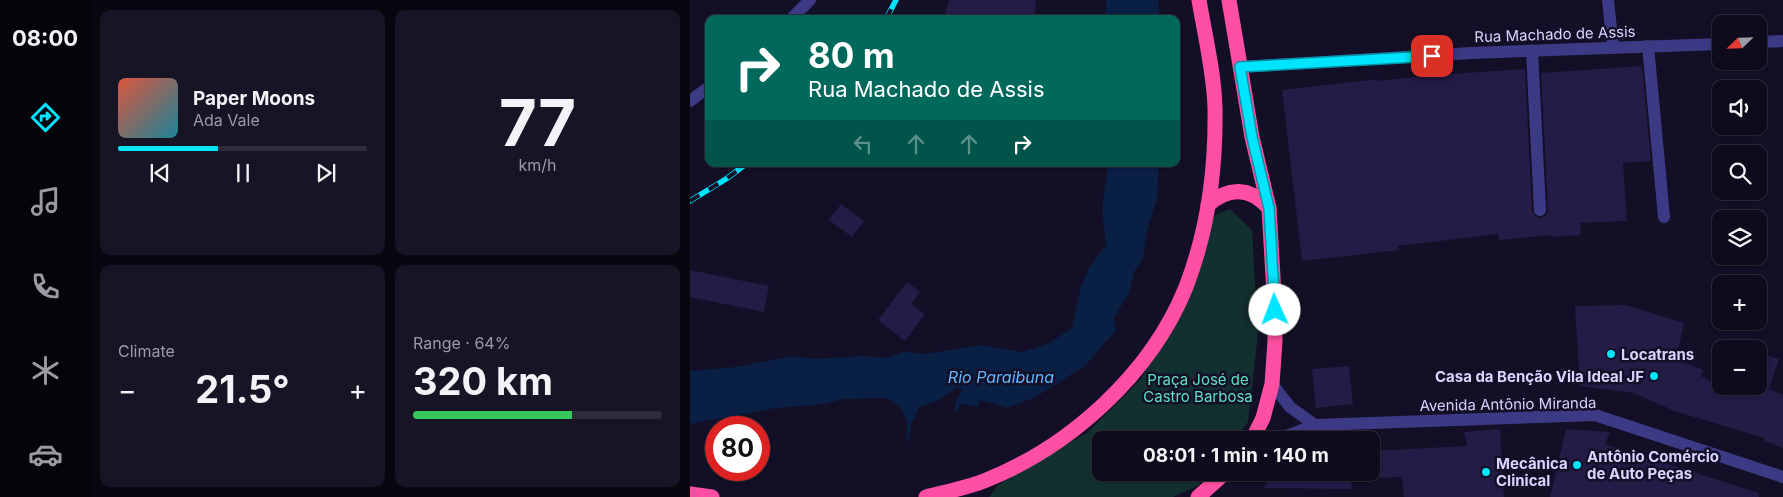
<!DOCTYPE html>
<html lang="en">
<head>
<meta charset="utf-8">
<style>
	:root { --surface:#0e0b1c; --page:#171425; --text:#f1f3f6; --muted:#9b9ba3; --line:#2e2b3b; --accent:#00e5ff }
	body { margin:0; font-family:Inter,sans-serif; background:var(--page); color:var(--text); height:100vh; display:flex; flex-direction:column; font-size:19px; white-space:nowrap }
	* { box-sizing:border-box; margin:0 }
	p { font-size:16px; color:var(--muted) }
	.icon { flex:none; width:28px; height:28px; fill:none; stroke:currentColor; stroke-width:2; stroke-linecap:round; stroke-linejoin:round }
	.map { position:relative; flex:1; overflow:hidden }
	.details { display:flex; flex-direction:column; gap:10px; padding:10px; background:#08060f; width:600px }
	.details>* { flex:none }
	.hud { position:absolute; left:15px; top:15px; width:475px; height:152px; border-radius:10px; box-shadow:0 1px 4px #0004,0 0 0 1px var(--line); background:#00695c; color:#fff; overflow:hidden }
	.needle { width:32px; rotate:247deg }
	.buttons { position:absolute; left:1022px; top:15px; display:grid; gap:10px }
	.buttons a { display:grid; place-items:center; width:55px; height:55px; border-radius:10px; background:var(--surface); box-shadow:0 1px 4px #0004,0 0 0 1px var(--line); font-size:25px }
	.speed { position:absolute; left:15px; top:416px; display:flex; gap:10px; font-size:25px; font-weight:700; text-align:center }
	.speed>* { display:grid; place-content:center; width:65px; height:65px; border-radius:50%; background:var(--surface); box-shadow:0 1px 4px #0004,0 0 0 1px var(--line); line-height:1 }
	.speed .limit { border:8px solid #d22; background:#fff; color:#111 }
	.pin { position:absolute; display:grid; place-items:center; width:42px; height:42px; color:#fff; margin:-21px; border-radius:10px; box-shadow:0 2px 8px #0006 }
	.me { position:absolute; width:55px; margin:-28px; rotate:358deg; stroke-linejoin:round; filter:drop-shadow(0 0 4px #0008) }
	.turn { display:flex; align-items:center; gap:18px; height:105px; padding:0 20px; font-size:22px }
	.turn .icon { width:65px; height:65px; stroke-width:2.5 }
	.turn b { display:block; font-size:35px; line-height:42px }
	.lanes { display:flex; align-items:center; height:48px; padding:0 20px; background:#0003; justify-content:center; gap:25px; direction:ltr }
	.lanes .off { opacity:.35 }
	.big { font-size:38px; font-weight:700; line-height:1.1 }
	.details .widget { flex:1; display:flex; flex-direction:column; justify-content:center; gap:8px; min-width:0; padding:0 18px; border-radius:10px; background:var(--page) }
	.details .dial { align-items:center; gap:0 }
	.dial b { font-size:65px; line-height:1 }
	.song { display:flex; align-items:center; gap:15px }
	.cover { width:60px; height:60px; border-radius:8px; background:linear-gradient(135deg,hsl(10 70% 55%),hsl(190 70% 35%)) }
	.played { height:5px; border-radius:2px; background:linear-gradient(90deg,var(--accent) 40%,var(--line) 40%) }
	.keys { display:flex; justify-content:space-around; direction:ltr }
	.heat { display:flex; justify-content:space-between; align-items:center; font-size:28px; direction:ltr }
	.charge { height:8px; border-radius:4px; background:linear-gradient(90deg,#34c759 64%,var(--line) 0) }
	.details .tiles { flex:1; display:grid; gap:10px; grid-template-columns:repeat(2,1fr) }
	.trip { position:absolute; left:402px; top:431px; width:288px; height:50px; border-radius:10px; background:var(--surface); box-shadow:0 1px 4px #0004,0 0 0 1px var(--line); font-weight:700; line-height:50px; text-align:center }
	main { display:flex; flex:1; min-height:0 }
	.menu { display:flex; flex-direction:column; width:90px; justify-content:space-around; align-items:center; background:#06040b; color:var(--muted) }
	.menu .icon { width:35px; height:35px }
	.menu .current { color:var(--accent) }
	.menu b { font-size:22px; color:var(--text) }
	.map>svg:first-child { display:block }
	.green { fill:#12302f }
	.water { fill:#0a1f44 }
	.building { fill:#241b47 }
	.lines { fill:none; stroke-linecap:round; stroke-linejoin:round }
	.minor { stroke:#3d3a85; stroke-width:12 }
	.highway { stroke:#ff4fa3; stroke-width:15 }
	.rail-casing { stroke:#00e5ff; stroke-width:5.5 }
	.rail { stroke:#130f26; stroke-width:4; stroke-dasharray:11; stroke-linecap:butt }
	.route-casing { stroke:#0095a6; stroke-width:12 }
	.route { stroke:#00e5ff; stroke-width:9 }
	.poi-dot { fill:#00e5ff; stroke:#130f26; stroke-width:2 }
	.labels { text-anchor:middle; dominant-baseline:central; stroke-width:5; stroke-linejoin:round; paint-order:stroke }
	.street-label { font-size:15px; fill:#d9d4ff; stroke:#130f26 }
	.poi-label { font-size:15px; font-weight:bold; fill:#d9d4ff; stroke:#130f26; text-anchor:start }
	.park-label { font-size:15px; fill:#5fe0c0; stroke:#130f26 }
	.water-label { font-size:16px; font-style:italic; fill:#62b6ff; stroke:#130f26 }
</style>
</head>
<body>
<main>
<nav class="menu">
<b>08:00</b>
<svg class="icon current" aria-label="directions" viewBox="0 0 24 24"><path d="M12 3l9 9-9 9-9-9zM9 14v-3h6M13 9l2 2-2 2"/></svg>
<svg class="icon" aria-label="music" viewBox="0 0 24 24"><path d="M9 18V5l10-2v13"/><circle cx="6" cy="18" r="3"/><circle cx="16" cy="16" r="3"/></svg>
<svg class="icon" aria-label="phone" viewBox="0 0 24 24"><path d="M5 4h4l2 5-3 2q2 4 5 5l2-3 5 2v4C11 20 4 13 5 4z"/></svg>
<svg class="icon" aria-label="climate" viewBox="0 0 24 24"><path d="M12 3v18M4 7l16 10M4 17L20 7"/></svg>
<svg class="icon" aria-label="car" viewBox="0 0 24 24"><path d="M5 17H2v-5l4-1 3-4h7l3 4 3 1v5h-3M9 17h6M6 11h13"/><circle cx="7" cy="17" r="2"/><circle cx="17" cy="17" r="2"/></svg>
</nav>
<section class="details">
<div class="tiles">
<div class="widget">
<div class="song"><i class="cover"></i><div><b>Paper Moons</b><p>Ada Vale</p></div></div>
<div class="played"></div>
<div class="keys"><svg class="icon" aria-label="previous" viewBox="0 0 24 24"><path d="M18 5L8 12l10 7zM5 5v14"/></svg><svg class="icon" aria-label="pause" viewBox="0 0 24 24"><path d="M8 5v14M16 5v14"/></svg><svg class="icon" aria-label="next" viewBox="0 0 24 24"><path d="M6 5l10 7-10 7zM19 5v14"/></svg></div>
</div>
<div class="widget dial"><b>77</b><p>km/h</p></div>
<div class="widget"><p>Climate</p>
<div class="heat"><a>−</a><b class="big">21.5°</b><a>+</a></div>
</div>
<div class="widget"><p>Range · 64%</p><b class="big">320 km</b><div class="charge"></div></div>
</div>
</section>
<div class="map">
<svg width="1093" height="497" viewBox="0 0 1093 497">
	<rect width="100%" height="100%" fill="#130f26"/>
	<polygon class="green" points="540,209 562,230 568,334 558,422 544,440 411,440 411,472 519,473 509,485 483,497 299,497 308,485 355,456 397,433 450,380 482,330 512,237 525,215"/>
	<g class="water">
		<polygon points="416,0 468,0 470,19 416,19"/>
		<polygon points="418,164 469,164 467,199 457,230 453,258 444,272 439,293 424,318 426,332 414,343 396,365 346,397 317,408 290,400 288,407 271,404 263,415 266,402 272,390 268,387 247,401 229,407 221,425 218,441 216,441 217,423 212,409 197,398 152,399 135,404 86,408 0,424 0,371 46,367 102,356 125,359 173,356 197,358 215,351 233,354 293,345 332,352 359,343 382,328 391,285 401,264 416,245 412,208"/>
	</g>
	<g class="building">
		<polygon points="259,0 346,0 344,19 323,19 291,14 293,19 254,19"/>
		<polygon points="952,66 961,161 933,163 937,221 890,223 891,235 861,237 861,235 809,240 808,234 708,246 709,250 612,261 592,90 689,79 689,81 744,75 835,69 842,210 846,217 851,218 857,214 858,210 851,73"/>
		<polygon points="151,204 174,221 162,237 139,220"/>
		<polygon points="0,270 79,286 74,312 0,297"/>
		<polygon points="217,282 230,292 221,304 235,314 215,341 188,320"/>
		<polygon points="936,305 994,323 986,359 1014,370 1011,376 1030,386 1069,386 1069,353 1089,359 1079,389 1093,395 1093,448 1073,440 1074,438 984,411 944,393 890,386 885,306"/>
		<polygon points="659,366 663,404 626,408 622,369"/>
		<polygon points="810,429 814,497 714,497 712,477 681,478 681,451 777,446 774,432"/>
		<polygon points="876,429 920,432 915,444 1069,493 1069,497 860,497"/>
		<polygon points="585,472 663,472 661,489 574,488"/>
	</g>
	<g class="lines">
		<g class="minor">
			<polyline points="918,0 923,48"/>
			<polyline points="101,19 120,0"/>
			<polyline points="1069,42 1093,41"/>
			<polyline points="958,46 974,217"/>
			<polyline points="842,51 850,210"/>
			<polyline points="550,67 781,53 1031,44"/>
			<polyline points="0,101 19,87"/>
			<polyline points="582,384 600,407 625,425"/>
			<polyline points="585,440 625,425 905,415 1093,477"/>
		</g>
		<g class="highway">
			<polyline points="539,0 562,137 579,208 584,294 585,341 582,384 573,418 562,440"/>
			<path d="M518 205C539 186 560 187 579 208"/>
			<polyline points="0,494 22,497"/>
			<path d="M236 497C255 492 276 488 294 481 380 447 461 374 496 287 518 230 526 168 525 108 524 72 515 36 509 0"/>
			<polyline points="508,497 536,472"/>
		</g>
		<g class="rail-casing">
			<g id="rail">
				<polyline points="196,19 206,0"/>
				<polyline points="0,201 36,179 56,164"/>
			</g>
		</g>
		<use href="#rail" class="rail"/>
	</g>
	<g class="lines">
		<g class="route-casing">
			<polyline id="route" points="585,310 579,208 562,137 550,67 742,56"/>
		</g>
		<use href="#route" class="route"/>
	</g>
	<g class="poi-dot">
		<circle cx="921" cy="354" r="5"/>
		<circle cx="964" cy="376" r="5"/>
		<circle cx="887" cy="465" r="5"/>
		<circle cx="796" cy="472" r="5"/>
	</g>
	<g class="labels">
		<g class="street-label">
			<text transform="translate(865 34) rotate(-2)">Rua Machado de Assis</text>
			<text transform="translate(818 404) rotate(-1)">Avenida Antônio Miranda</text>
		</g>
		<g class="poi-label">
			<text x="931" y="354">Locatrans</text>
			<text x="954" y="376" text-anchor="end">Casa da Benção Vila Ideal JF</text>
			<text x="897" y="456">Antônio Comércio<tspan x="897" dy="17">de Auto Peças</tspan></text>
			<text x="806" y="463">Mecânica<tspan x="806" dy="17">Clinical</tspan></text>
		</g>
		<g class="park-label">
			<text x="508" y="379">Praça José de<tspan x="508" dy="17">Castro Barbosa</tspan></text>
		</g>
		<g class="water-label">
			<text x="311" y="377">Rio Paraibuna</text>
		</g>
	</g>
</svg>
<div class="buttons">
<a><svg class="needle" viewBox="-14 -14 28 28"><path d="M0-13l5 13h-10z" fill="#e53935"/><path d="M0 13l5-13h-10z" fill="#9b9ba3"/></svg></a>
<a><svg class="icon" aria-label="sound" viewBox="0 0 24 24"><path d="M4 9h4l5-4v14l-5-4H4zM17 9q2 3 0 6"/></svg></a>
<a><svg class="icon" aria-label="search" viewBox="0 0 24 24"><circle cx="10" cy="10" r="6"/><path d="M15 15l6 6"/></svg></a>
<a><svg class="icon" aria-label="layers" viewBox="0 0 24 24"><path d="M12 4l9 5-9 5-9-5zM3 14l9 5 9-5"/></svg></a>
<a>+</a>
<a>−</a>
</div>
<div class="speed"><div class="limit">80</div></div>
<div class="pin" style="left:742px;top:56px;background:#d93025"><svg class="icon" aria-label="arrive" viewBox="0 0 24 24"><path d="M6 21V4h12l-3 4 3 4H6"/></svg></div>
<svg class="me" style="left:585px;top:310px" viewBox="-20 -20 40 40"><circle r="19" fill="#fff"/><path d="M0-13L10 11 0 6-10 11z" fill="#00e5ff"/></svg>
<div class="trip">08:01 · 1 min · 140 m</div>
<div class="hud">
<div class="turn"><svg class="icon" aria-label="right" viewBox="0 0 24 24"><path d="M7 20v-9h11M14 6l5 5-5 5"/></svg><div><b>80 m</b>Rua Machado de Assis</div></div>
<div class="lanes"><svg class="icon off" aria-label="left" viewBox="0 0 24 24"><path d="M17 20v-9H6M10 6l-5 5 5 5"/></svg><svg class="icon off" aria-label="ahead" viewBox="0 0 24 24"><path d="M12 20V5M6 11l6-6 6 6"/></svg><svg class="icon off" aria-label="ahead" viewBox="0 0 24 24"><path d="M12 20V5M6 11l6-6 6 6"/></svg><svg class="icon" aria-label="right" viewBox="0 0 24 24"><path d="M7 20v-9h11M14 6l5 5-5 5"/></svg></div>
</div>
</div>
</main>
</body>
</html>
